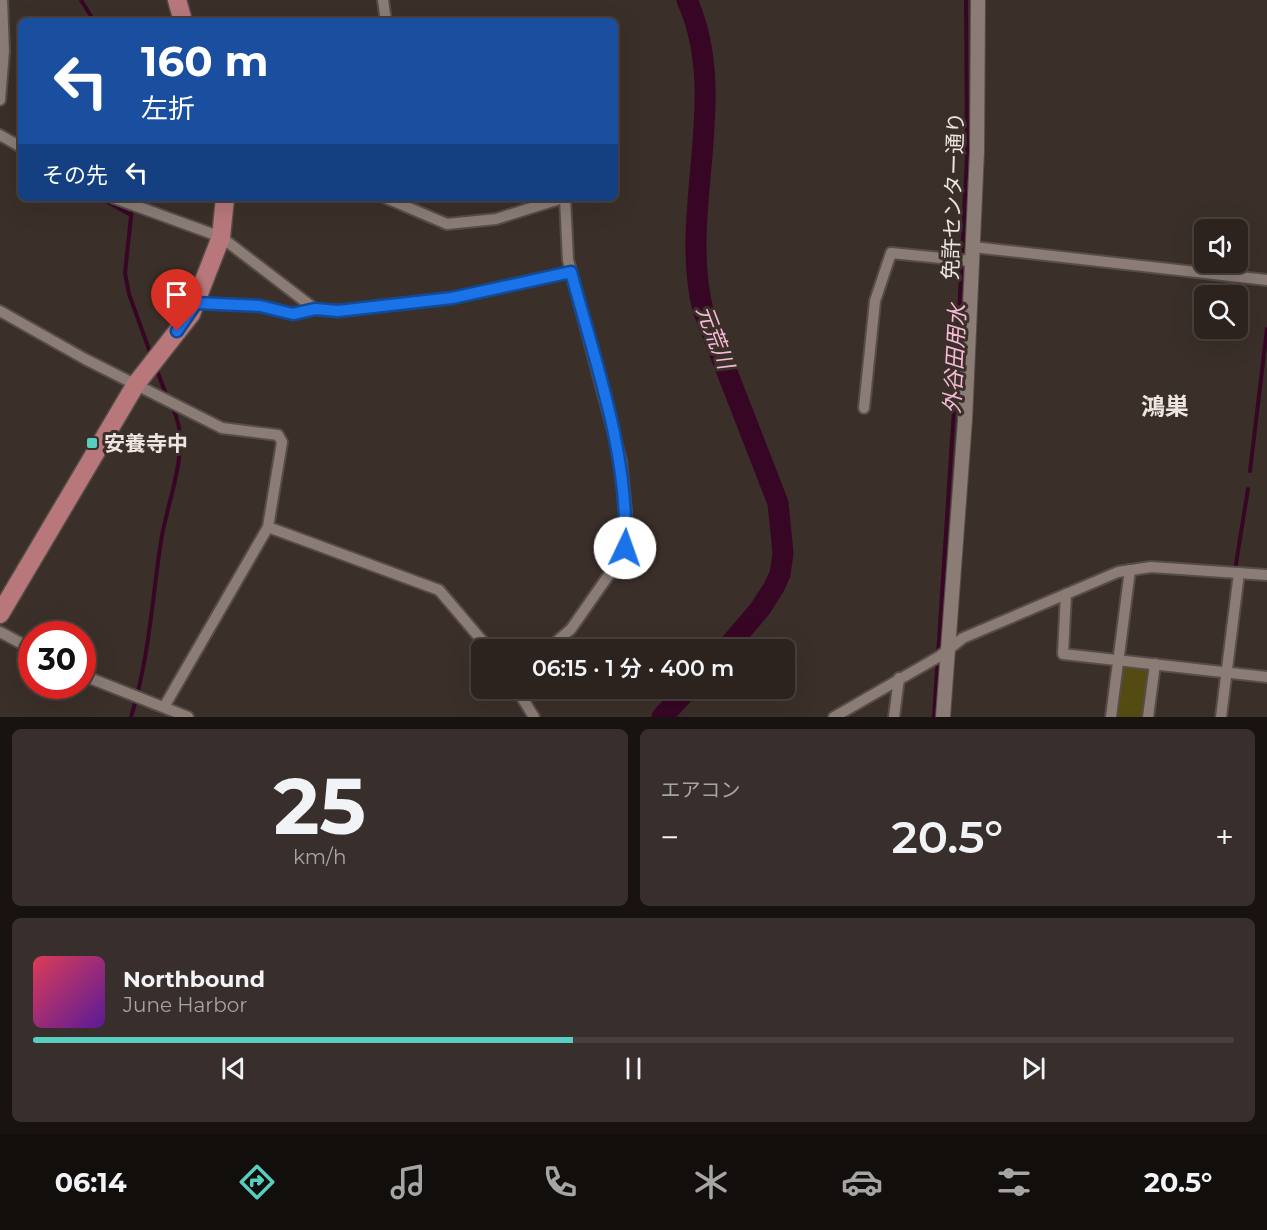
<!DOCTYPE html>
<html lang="ja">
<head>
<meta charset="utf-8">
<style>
	:root { --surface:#2c231f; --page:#382f2c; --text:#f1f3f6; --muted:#a6a4a4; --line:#48403d; --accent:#58cec0 }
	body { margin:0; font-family:Montserrat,"Noto Sans JP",sans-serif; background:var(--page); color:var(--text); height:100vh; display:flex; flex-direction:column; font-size:22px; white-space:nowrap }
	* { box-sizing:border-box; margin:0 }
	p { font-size:20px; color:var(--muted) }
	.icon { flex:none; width:33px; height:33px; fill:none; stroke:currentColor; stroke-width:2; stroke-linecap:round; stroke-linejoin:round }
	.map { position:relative; height:717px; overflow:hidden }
	.drawer { display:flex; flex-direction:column; gap:12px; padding:12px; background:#181311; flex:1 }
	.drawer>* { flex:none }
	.hud { position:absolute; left:18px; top:18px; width:600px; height:183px; border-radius:9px; box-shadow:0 6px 24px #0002,0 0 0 2px var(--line); background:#1a4fa0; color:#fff; overflow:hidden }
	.fabs { position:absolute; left:1194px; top:219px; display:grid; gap:12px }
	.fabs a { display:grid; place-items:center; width:54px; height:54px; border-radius:9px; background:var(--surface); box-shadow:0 6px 24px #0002,0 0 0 2px var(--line); font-size:30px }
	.speed { position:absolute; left:18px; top:621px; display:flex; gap:12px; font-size:30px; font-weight:700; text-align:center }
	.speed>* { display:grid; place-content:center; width:78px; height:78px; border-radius:50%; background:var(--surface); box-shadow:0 6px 24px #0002,0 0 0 2px var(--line); line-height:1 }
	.speed .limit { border:9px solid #d22; background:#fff; color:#111 }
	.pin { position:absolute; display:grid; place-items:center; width:51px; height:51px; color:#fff; margin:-62px -26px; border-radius:50% 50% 50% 0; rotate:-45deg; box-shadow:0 0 6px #0007 }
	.pin .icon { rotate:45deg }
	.me { position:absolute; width:66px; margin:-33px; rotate:3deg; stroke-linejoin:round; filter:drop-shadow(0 0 4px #0008) }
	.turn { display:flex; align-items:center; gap:21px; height:126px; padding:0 24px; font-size:27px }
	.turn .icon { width:78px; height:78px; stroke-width:2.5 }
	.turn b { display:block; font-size:42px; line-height:51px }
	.then { display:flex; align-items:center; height:57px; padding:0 24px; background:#0003; gap:12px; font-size:22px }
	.big { font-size:45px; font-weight:600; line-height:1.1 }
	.drawer .tile { flex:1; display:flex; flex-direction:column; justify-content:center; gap:9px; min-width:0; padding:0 21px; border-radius:9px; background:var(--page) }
	.drawer .dial { align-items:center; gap:0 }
	.dial b { font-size:78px; line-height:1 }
	.song { display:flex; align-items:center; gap:18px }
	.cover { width:72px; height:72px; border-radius:9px; background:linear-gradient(135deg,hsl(350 70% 55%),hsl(270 70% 35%)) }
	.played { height:6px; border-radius:3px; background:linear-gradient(90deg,var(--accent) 45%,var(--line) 45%) }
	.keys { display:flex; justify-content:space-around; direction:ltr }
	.heat { display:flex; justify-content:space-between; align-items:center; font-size:33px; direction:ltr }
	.drawer .tiles { flex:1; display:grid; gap:12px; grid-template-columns:1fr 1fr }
	.tile:last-child { grid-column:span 2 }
	.trip { position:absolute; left:471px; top:639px; width:324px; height:60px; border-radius:9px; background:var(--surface); box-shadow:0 6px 24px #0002,0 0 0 2px var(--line); font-weight:600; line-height:60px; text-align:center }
	.tabs { display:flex; height:96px; justify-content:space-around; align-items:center; background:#120e0c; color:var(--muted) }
	.tabs .icon { width:42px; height:42px }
	.tabs .selected { color:var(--accent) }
	.tabs b { font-size:27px; color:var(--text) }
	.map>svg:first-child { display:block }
	.green { fill:#544b12 }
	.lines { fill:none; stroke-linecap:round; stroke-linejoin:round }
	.stream { stroke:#380625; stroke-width:4 }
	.river { stroke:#380625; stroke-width:21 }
	.minor-casing { stroke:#574d48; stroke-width:14 }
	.tertiary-casing { stroke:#574d48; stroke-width:16 }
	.primary-casing { stroke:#574d48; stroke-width:21 }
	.minor { stroke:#8b7c76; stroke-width:10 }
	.tertiary { stroke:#8b7c76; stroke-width:14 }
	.primary { stroke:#b8787b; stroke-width:18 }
	.route-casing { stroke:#114b97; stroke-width:15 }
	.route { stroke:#1a73e8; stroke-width:10 }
	.poi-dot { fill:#58cec0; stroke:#3b2f29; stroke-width:2 }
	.labels { text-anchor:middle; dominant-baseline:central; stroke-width:6; stroke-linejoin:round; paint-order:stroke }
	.street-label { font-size:21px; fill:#ede5e1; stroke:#3b2f29 }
	.poi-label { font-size:21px; font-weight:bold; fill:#ede5e1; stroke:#3b2f29; text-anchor:start }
	.water-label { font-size:22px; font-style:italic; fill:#f7b9d8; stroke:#3b2f29 }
	.quarter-label { font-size:24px; font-weight:bold; fill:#ede5e1; stroke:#3b2f29 }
</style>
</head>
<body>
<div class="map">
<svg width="1267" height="717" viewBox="0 0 1267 717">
	<rect width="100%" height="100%" fill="#3b2f29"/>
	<polygon class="green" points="1119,660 1155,664 1148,717 1111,717"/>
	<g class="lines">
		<g class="stream">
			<polyline points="81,0 94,21"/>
			<polyline points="101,198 131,215"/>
			<polyline points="133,198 125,273 129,294 151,355"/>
			<polyline points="156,368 167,397"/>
			<polyline points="1250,471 1267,329"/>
			<polyline points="1235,570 1248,489"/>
			<path d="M131 717C149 659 152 600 161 541 166 510 179 477 180 446 180 431 179 420 172 407"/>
			<polyline points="934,717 955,394 967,156 966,0"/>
		</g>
		<g class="river">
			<path d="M687 0C731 98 678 210 703 310L778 503 783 553 780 574 774 587 760 609 725 650"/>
			<polyline points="662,717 689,688"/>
		</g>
		<g class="minor-casing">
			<g id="minor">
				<polyline points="383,0 386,21"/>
				<polyline points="0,100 4,51 2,0"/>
				<polyline points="0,135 21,147"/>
				<polyline points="114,198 221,237 315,309 338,311 452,298 571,272"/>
				<polyline points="386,198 447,224 496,219 563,198"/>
				<polyline points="973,247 1267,280"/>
				<polyline points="196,303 260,306 293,314 315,309"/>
				<polyline points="0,311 85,359 222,428 278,435 282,442 268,527 164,707"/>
				<polyline points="864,408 875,301 891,253 972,261"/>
				<polyline points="268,527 439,590 490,650"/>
				<polyline points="1066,594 1063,654 1267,677"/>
				<polyline points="0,632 32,649"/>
				<polyline points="547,650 571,629 613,569 625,548 626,511 621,461 568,260 565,198"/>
				<polyline points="82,675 188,717"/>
				<polyline points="516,688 534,717"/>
				<polyline points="834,717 940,656 963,638 1118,572 1151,567 1267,575"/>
				<polyline points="894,717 899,678"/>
				<polyline points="1111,717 1130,570"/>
				<polyline points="1148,717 1155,664"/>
				<polyline points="1221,717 1239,573"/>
			</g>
		</g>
		<g class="tertiary-casing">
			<polyline id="tertiary" points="943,717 965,420 977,151 978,0"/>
		</g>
		<g class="primary-casing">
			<g id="primary">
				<polyline points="177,0 183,21"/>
				<polyline points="0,614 136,384 191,314 221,237 225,198"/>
			</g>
		</g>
		<use href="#minor" class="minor"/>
		<use href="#tertiary" class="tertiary"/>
		<use href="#primary" class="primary"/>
	</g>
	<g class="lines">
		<g class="route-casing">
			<path id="route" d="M177 331 196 303 260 306 293 314 315 309 338 311 452 298 571 272C595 362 629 454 625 548"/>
		</g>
		<use href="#route" class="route"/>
	</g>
	<rect class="poi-dot" x="86" y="437" width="12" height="12" rx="3"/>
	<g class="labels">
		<g class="street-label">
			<text transform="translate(953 196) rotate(-88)">免許センター通り</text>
		</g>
		<g class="poi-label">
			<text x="104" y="443">安養寺中</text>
		</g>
		<g class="water-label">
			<text transform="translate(715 337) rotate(69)">元荒川</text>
			<text transform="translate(955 359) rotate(-87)">外谷田用水</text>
		</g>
		<g class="quarter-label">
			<text x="1165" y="406">鴻巣</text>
		</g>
	</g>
</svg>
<div class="fabs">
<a><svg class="icon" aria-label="sound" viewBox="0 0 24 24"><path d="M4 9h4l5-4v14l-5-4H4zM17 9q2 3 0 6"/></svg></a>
<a><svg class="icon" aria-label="search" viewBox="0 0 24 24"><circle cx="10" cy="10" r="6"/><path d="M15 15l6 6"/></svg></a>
</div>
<div class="speed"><div class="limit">30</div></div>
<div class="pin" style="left:177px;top:331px;background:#d93025"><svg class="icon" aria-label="arrive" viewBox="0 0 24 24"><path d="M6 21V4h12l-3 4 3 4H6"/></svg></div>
<svg class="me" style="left:625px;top:548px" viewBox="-20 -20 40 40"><circle r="19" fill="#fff"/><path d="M0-13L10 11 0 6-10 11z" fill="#1a73e8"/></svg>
<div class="trip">06:15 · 1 分 · 400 m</div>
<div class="hud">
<div class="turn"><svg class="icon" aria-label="left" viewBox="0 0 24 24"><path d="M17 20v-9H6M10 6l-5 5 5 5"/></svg><div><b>160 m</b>左折</div></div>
<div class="then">その先<svg class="icon" aria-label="left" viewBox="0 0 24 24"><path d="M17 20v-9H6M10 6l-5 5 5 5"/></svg></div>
</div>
</div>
<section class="drawer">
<div class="tiles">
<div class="tile dial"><b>25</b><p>km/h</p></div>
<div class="tile"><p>エアコン</p>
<div class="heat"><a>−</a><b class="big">20.5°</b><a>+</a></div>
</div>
<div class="tile">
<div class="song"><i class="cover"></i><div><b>Northbound</b><p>June Harbor</p></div></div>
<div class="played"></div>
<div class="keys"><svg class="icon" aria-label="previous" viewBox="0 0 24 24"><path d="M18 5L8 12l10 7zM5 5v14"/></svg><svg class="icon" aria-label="pause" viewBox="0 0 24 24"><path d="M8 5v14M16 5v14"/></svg><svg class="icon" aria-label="next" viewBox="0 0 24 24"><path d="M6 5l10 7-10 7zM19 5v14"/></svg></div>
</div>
</div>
</section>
<nav class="tabs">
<b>06:14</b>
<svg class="icon selected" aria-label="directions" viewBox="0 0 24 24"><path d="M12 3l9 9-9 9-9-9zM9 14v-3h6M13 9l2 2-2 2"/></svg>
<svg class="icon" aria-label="music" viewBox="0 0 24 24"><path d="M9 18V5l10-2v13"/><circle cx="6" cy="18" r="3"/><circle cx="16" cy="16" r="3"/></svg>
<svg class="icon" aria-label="phone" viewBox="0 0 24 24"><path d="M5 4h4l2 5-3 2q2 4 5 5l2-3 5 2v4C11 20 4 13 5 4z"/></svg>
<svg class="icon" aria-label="climate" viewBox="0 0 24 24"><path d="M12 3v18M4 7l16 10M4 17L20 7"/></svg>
<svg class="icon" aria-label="car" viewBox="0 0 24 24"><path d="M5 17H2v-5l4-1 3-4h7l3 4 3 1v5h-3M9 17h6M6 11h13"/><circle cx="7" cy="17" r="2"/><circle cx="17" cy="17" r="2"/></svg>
<svg class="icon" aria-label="filters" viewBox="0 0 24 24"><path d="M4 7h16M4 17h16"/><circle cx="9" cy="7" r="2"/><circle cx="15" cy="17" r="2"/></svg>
<b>20.5°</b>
</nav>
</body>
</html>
